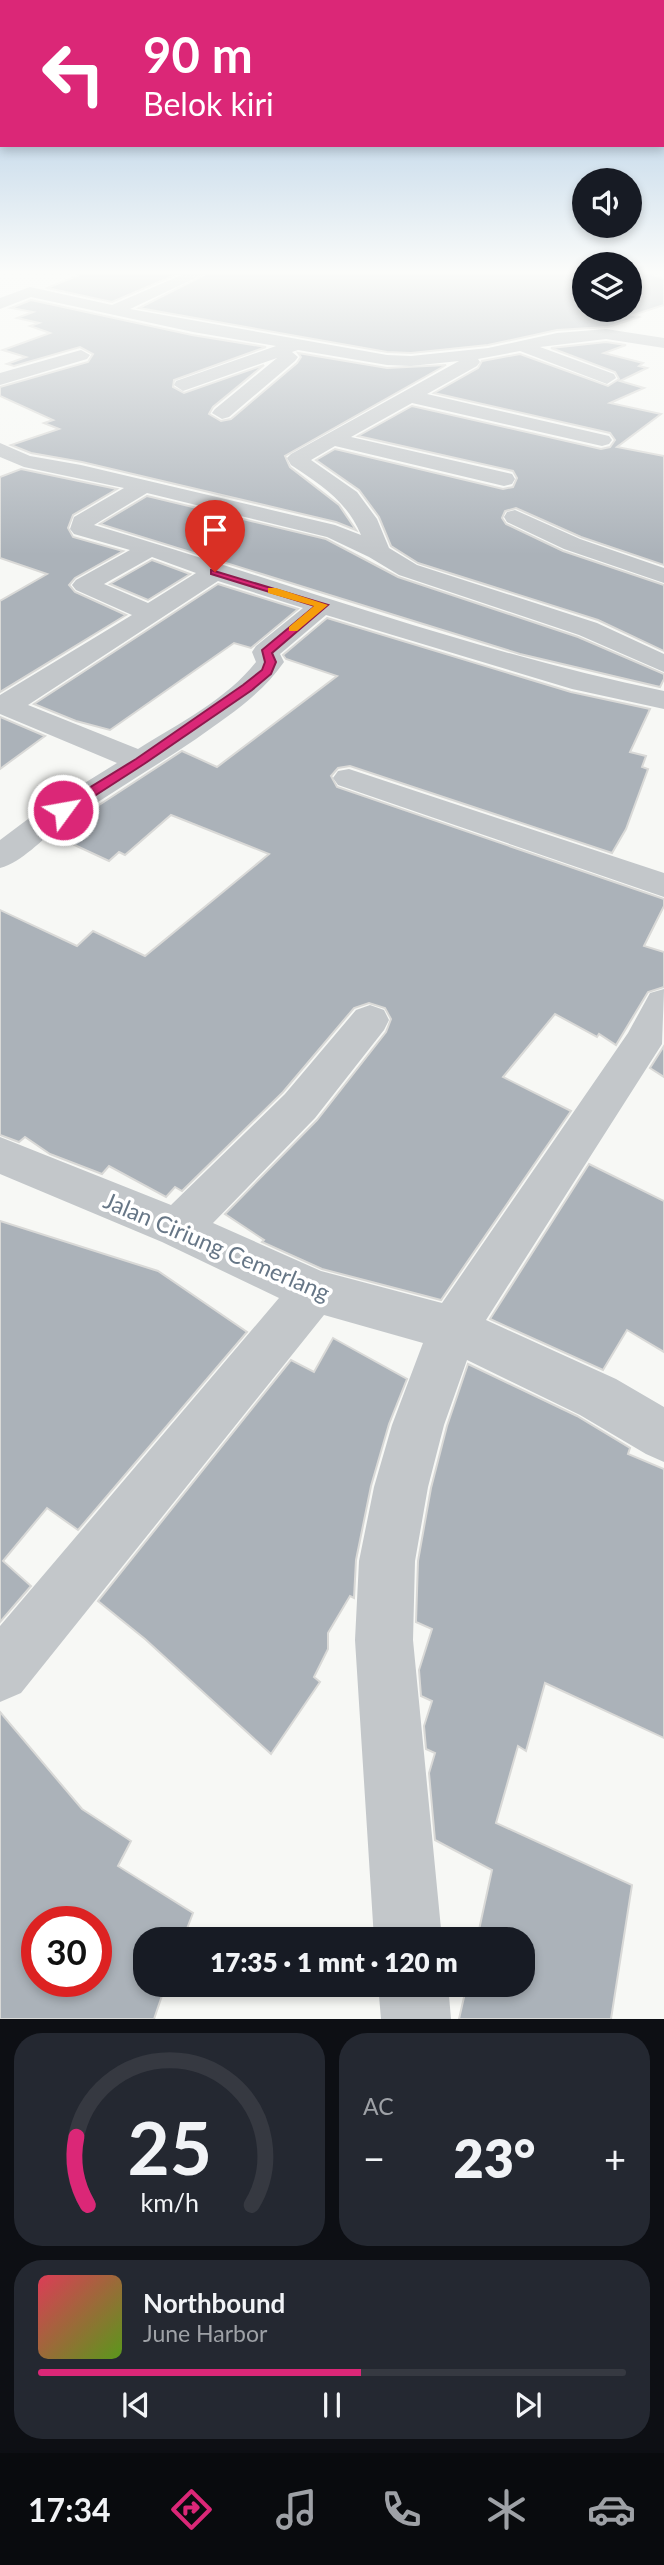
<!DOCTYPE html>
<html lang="id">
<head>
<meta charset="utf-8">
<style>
	:root { --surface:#171b24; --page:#242831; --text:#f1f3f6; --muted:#9ea1a6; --line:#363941; --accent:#db2777 }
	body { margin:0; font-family:Lato,sans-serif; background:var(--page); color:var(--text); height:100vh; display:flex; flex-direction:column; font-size:26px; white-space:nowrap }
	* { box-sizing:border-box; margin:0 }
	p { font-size:23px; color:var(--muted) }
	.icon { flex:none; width:38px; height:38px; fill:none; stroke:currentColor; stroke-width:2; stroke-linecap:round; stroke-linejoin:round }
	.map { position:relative; height:2019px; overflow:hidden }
	.side { display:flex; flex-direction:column; gap:14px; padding:14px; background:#0d0f14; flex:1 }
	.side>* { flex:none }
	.hud { position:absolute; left:0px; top:0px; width:665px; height:147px; box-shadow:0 4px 10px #0003; background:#db2777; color:#fff; overflow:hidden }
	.controls { position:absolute; left:572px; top:168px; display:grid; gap:14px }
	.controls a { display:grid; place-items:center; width:70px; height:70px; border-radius:50%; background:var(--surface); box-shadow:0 4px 10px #0003; font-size:35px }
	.speed { position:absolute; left:21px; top:1906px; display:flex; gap:14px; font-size:35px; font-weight:700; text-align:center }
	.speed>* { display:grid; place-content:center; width:91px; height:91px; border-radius:50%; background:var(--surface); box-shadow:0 4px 10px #0003; line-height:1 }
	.speed .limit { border:10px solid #d22; background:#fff; color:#111 }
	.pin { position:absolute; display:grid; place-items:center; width:60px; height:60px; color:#fff; margin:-72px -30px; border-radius:50% 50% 50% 0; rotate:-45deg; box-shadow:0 0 7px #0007 }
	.pin .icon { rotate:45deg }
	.me { position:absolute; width:77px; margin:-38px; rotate:58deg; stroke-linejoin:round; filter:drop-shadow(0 0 5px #0008) }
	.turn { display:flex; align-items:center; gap:24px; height:147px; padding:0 28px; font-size:32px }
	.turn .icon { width:91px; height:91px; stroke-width:2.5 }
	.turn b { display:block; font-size:49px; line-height:60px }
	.big { font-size:52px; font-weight:800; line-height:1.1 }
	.side .widget { flex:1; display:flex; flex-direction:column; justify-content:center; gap:10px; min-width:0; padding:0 24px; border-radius:28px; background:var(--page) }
	.side .dial { align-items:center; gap:0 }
	.dial svg { height:182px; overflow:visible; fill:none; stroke:var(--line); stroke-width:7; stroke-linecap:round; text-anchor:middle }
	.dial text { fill:var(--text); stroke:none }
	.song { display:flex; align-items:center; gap:21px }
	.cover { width:84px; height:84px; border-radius:10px; background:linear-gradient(135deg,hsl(350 70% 55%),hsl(90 70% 35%)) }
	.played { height:7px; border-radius:4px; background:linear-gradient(90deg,var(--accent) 55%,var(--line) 55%) }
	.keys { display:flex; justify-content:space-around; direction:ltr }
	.heat { display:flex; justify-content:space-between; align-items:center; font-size:38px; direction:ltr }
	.side .tiles { flex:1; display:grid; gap:14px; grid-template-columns:1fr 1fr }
	.widget:last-child { grid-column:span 2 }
	.trip { position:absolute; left:133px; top:1927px; width:402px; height:70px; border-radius:28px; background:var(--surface); box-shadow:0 4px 10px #0003; font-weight:800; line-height:70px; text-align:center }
	.tabs { display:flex; height:112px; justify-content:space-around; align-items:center; background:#090b0e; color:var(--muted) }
	.tabs .icon { width:49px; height:49px }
	.tabs .current { color:var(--accent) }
	.tabs b { font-size:32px; color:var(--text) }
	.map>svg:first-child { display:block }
	.building { fill:#abb2b9; stroke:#d9d9d7; stroke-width:2; fill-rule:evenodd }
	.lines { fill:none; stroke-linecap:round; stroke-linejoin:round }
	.street { fill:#c3c7ca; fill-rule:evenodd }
	.route { fill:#db2777; stroke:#8e194d; stroke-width:2 }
	.slow { fill:#f59e0b }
	.labels { text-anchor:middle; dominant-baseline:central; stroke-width:7; stroke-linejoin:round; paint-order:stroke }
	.near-street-label { font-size:23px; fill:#667686; stroke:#fff }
</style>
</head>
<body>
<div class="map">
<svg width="664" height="2019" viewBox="0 0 664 2019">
	<rect width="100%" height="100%" fill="#f7f8f5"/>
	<g class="building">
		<polygon points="84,273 180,273 112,302 47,288"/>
		<polygon points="208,273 584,273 584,310 630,310 630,273 647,273 664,279 664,305 633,315 639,317 608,327 557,330 488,345 411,353 387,352 139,308"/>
		<polygon points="31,300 192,335 266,347 174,380 173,387 184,393 264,365 213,407 209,414 221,421 231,419 297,363 301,357 298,353 387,368 446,365 285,456 290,467 339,505 356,530 336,522 82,462 31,453 11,445 59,429 44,423 53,420 0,396 0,387 88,362 93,354 80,347 14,366 7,364 26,357 3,350 50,333 30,326 39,323 17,318 33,312 11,308"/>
		<polygon points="606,342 626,345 604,353 643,363 639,366 647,368 620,381 644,388 610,403 661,414 617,447 664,456 664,565 581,537 516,508 505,511 502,518 506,524 563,551 664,585 664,651 598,620 418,563 391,546 379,517 359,490 316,460 335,449 503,489 513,487 517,478 513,471 358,436 412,406 601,449 610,447 615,440 610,433 434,393 478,368 482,361 520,354 608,386 619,379 615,372 551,348"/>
		<polygon points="21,469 117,489 73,515 68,528 73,537 123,551 75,578 69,585 75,592 126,615 0,692 0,601 47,574 0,558 0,477"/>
		<polygon points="147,496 326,539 398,577 578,637 664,674 664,679 660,687 520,654 100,524"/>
		<polygon points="152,560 190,574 148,600 110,584"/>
		<polygon points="218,584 298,609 251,648 234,643 110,730 76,721 34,704"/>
		<polygon points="327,618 571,692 650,709 630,752 646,756 642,767 648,769 626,829 612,853 350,766 338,768 331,776 337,787 664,899 664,906 644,946 664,952 664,987 648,992 616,1045 599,1034 597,1037 555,1014 503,1077 571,1111 441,1300 322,1269 262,1242 264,1240 225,1214 317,1120 386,1032 391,1019 385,1008 369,1003 354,1008 283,1092 182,1191 175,1187 166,1197 109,1166 102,1174 50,1154 25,1137 19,1142 0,1135 0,910 77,946 93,931 145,956 269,854 171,815 125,855 119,852 109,861 53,835 182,751 217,767 337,676 286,659 283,655"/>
		<polygon points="0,717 45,736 0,769"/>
		<polygon points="664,1046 664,1077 650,1068"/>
		<polygon points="589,1164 664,1201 664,1352 627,1330 603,1370 490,1319"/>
		<polygon points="0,1221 158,1271 247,1332 78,1530 47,1508 3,1561 31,1586 0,1622"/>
		<polygon points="333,1338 407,1379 389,1424 371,1486 356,1560 354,1598 350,1596 328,1633 328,1649 314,1677 320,1682 271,1754 145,1639 98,1601 291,1360 314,1372"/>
		<polygon points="468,1364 577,1416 630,1448 628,1454 664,1469 664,1738 545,1683 526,1751 518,1746 496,1823 632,1885 611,2019 459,2019 467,1984 523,1984 523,1939 477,1939 492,1870 435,1840 429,1773 435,1753 426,1749 424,1726 432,1701 421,1696 419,1670 432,1629 416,1622 418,1561 431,1488 447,1426"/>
		<path d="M0 1712 82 1809 131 1841 118 1866 193 1913 183 1939H145V1984H166L154 2019H0ZM37 1922H96V1981H37Z"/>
	</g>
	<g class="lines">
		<g class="street">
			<path d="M186 273H206L130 309 387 355 411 356 488 348 557 333 606 329 664 338V348L606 339 540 347 614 374 616 378 607 384 520 351 478 359 480 362 477 366 427 394 609 436 612 440 609 444 602 446 412 403 351 437 512 474 515 479 512 484 504 486 335 446 311 460 357 492 377 519 389 548 417 565 597 623 664 654V672L579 635 399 575 369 557 327 537 147 493 94 525C283 581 470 651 664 691V709L572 689 326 615 280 654 284 662C261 695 228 716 196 739 151 769 106 796 61 826 41 839 23 862 0 868V840L36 813 117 763 0 714V695L132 615 76 590 72 585 76 580 130 550 74 534 70 529 74 517 124 488 24 467 0 457V443L30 456 81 465 335 525 361 535C347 501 321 485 291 465L287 458 291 454 459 361 411 366 387 365 298 350 292 352 298 357 295 361 229 417 222 419 212 413 215 409 277 358 183 391 174 385 176 381 276 346 193 332 31 297 0 309V298L30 287 112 305ZM152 557 196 573 148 603 104 584ZM218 581 303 608 256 646 252 652 256 662C227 699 178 724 138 749L28 705Z"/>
			<polygon points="81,350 90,355 87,359 0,385 0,373"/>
			<polygon points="515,510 580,539 664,568 664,583 564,549 507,522 504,517 507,512"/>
			<polygon points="349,769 664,873 664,897 338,785 333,778 338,771"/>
			<polygon points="664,989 662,1044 486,1320 616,1379 664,1407 664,1462 646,1454 580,1415 467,1360 444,1425 428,1487 415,1561 413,1640 442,1939 374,1939 355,1640 359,1561 374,1487 392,1425 423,1343 324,1315 21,1693 0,1702 0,1626 279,1298 162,1242 0,1174 0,1137 171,1205 285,1094 356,1010 370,1005 384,1010 389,1020 384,1030 315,1118 213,1223 321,1271 442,1303 628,1033 650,993"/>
			<polygon points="378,1984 448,1984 451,2019 381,2019"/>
		</g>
	</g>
	<linearGradient id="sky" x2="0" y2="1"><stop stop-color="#97bcdd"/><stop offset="0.49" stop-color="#fbfcfa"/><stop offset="1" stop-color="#fbfcfa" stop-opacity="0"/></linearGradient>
	<rect width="664" height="555" fill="url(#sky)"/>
	<polygon class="route" points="211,570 328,605 272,653 276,662 271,674 252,690 144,764 68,813 58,813 58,807 136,759 243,685 262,670 265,662 262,650 315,606 211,574"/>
	<polygon class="slow" points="268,588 276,588 328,605 297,631 289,631 289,627 314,606 268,593"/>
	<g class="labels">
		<g class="near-street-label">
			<text transform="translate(217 1246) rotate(23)">Jalan Ciriung Cemerlang</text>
		</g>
	</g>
</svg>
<div class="controls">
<a><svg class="icon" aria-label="sound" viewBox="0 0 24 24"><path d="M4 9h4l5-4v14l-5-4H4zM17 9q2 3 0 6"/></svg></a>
<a><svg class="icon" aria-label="layers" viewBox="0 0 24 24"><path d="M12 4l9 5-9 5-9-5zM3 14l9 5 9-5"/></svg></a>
</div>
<div class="speed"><div class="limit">30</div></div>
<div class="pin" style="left:215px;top:572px;background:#d93025"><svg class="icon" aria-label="arrive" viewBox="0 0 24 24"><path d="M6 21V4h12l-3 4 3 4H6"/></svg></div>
<svg class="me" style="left:63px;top:810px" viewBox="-20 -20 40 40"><circle r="17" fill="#db2777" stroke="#fff" stroke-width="3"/><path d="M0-11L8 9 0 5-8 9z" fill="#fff"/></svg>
<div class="trip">17:35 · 1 mnt · 120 m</div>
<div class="hud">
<div class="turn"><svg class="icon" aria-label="left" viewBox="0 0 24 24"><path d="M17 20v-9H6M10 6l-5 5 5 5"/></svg><div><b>90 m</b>Belok kiri</div></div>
</div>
</div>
<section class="side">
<div class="tiles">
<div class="widget dial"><svg viewBox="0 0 100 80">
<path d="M14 69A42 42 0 1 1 86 69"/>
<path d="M14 69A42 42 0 0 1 9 39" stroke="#db2777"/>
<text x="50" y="56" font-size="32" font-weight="700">25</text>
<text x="50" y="72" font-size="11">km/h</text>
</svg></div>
<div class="widget"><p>AC</p>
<div class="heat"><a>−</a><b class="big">23°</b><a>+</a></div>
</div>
<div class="widget">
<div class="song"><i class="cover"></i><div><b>Northbound</b><p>June Harbor</p></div></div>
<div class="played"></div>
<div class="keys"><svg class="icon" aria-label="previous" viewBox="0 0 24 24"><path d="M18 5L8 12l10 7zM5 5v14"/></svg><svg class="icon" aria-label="pause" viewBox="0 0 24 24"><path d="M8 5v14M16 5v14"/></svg><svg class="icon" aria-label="next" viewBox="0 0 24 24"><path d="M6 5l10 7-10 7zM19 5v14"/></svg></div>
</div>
</div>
</section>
<nav class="tabs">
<b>17:34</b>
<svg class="icon current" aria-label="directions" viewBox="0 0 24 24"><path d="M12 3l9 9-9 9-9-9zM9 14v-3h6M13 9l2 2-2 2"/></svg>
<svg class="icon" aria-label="music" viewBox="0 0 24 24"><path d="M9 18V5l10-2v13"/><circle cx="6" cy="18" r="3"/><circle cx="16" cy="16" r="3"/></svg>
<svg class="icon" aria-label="phone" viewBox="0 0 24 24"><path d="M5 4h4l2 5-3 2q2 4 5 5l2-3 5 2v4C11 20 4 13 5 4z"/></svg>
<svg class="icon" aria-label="climate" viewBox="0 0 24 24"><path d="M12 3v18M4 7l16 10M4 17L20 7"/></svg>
<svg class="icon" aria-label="car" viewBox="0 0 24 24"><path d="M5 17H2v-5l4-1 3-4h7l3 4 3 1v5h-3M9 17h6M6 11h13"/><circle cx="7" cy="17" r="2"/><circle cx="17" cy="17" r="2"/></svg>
</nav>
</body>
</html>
